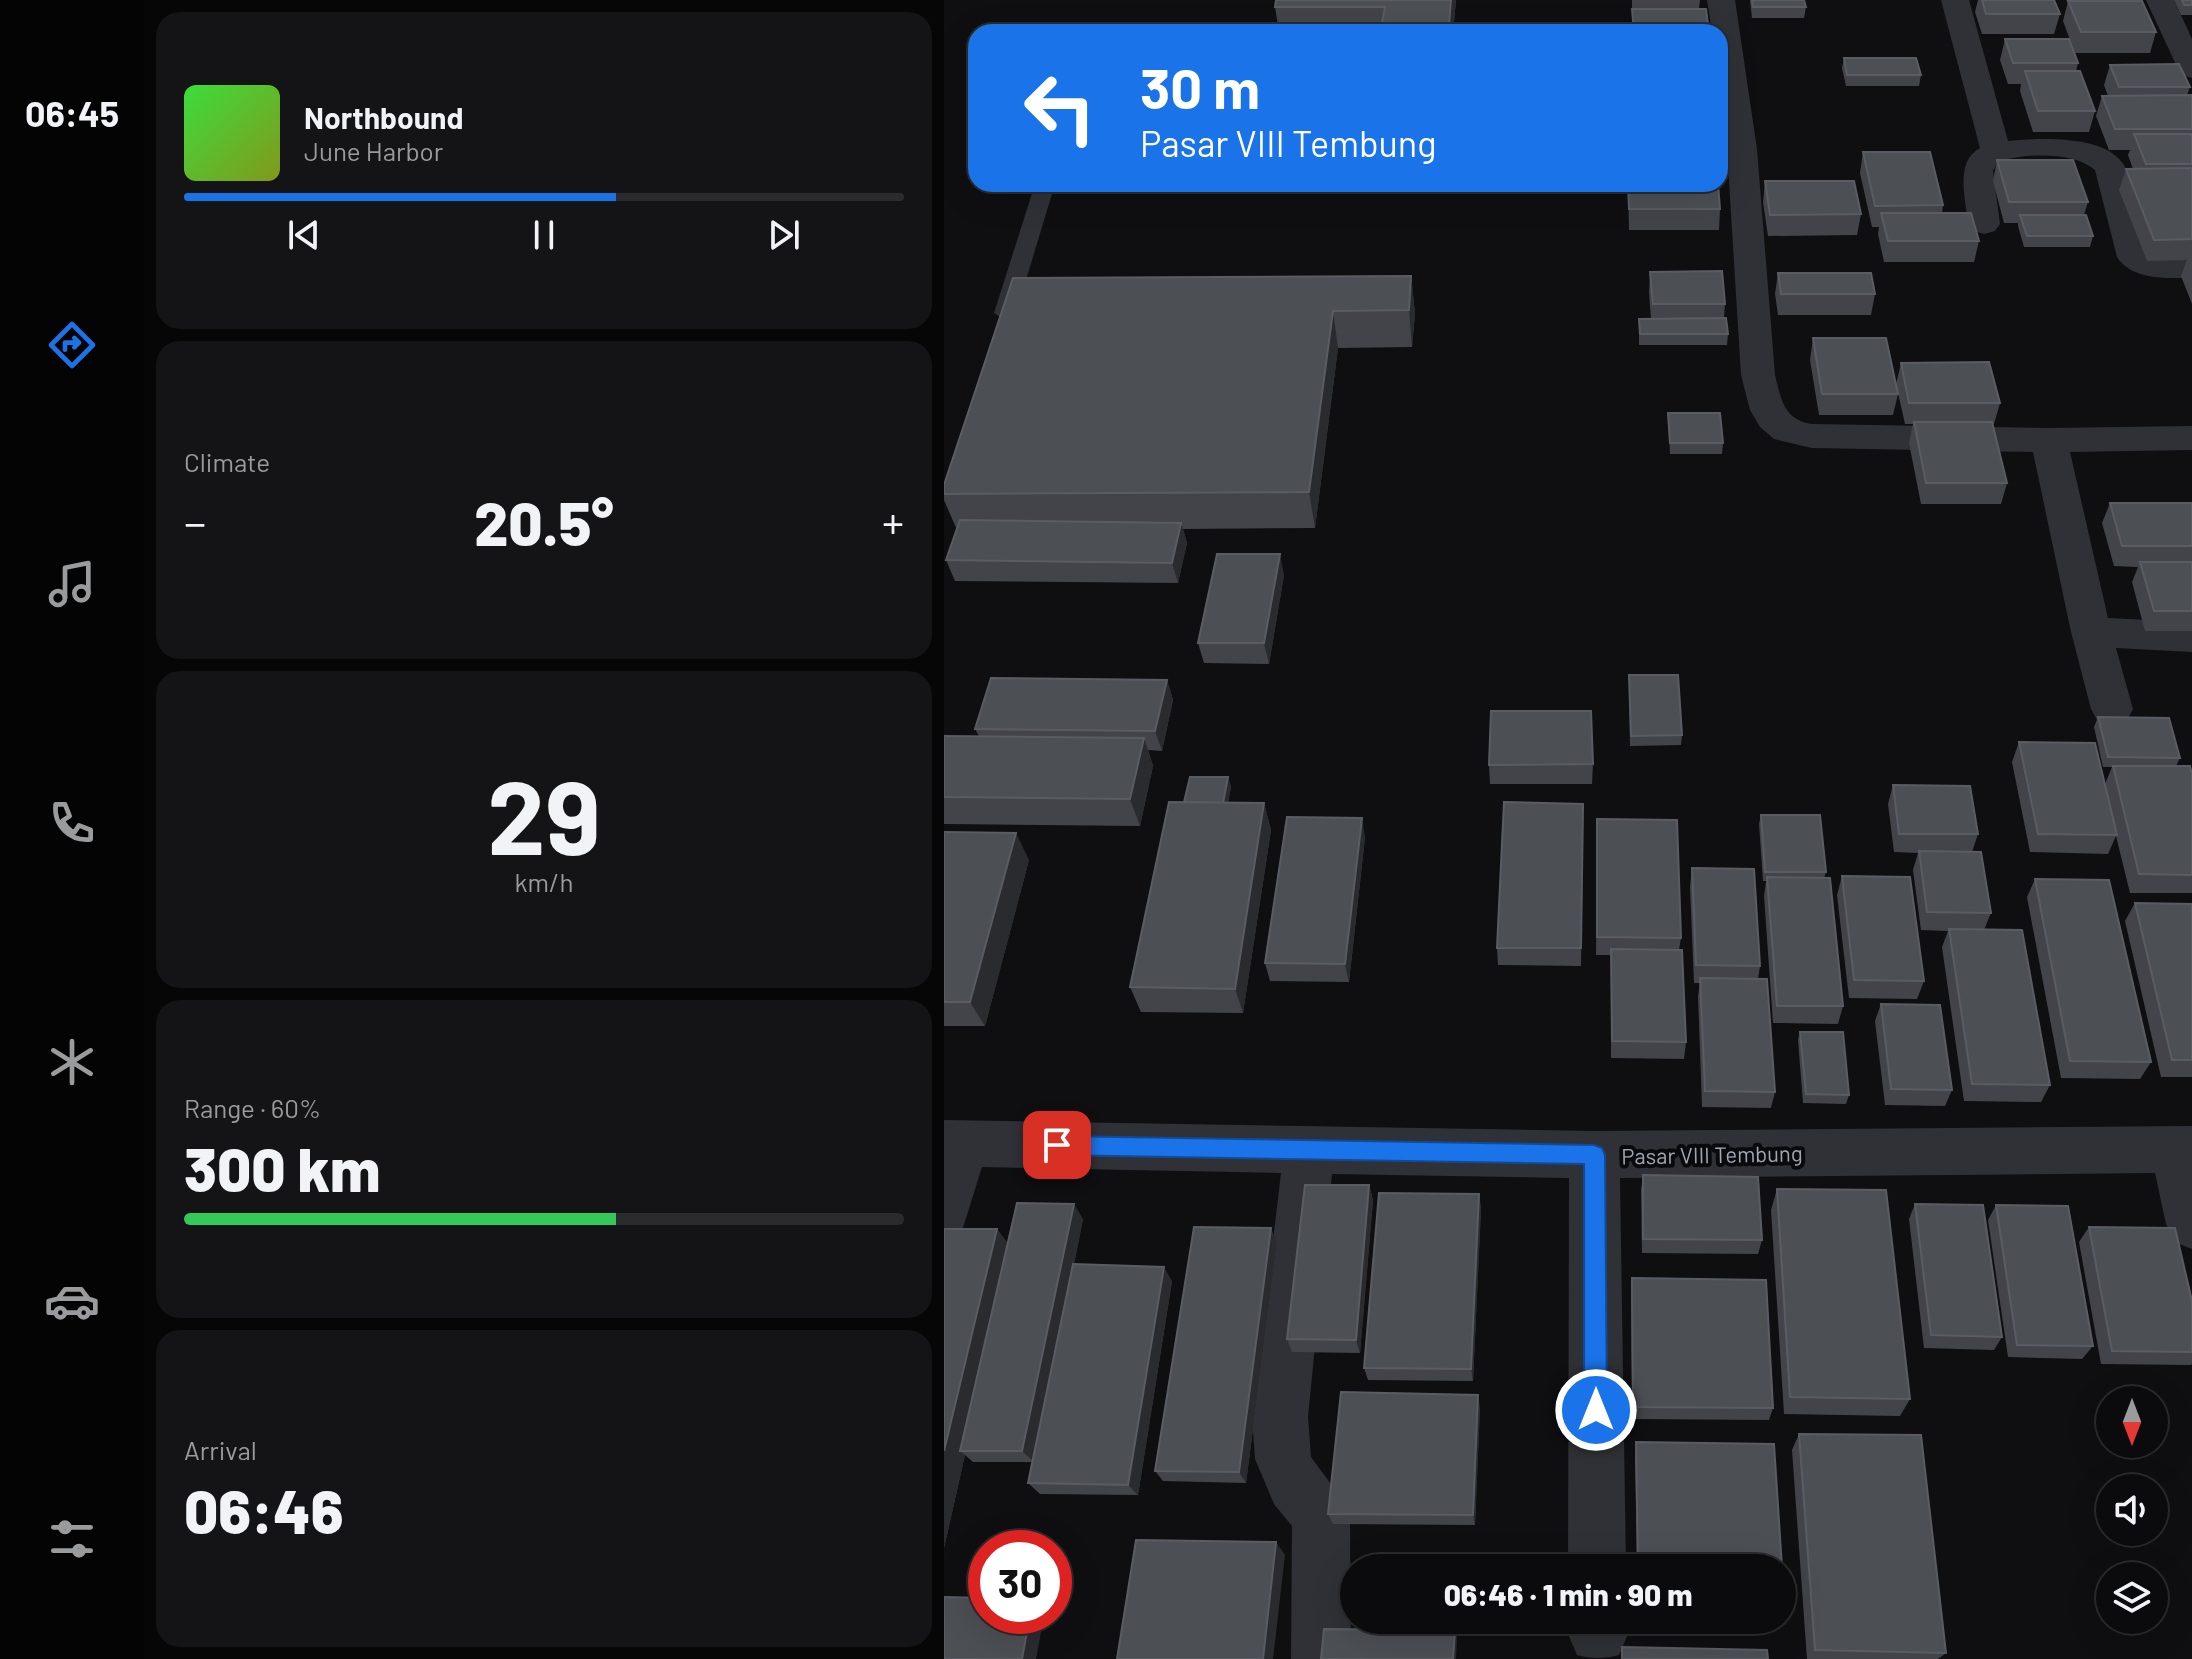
<!DOCTYPE html>
<html lang="en">
<head>
<meta charset="utf-8">
<style>
	:root { --surface:#0b0b0d; --page:#141416; --text:#f1f3f6; --muted:#9a9b9d; --line:#2b2b2e; --accent:#1a73e8 }
	body { margin:0; font-family:Barlow,sans-serif; background:var(--page); color:var(--text); height:100vh; display:flex; flex-direction:column; font-size:30px; white-space:nowrap }
	* { box-sizing:border-box; margin:0 }
	p { font-size:26px; color:var(--muted) }
	.icon { flex:none; width:44px; height:44px; fill:none; stroke:currentColor; stroke-width:2; stroke-linecap:round; stroke-linejoin:round }
	.map { position:relative; flex:1; overflow:hidden }
	.sheet { display:flex; flex-direction:column; gap:12px; padding:12px; background:#060607; width:800px }
	.sheet>* { flex:none }
	.top-card { position:absolute; left:24px; top:24px; width:760px; height:168px; border-radius:24px; box-shadow:0 8px 32px #0002,0 0 0 2px var(--line); background:#1a73e8; color:#fff; overflow:hidden }
	.needle { width:52px; rotate:180deg }
	.fabs { position:absolute; left:1152px; top:1386px; display:grid; gap:16px }
	.fabs a { display:grid; place-items:center; width:72px; height:72px; border-radius:50%; background:var(--surface); box-shadow:0 8px 32px #0002,0 0 0 2px var(--line); font-size:40px }
	.speed { position:absolute; left:24px; top:1530px; display:flex; gap:16px; font-size:40px; font-weight:700; text-align:center }
	.speed>* { display:grid; place-content:center; width:104px; height:104px; border-radius:50%; background:var(--surface); box-shadow:0 8px 32px #0002,0 0 0 2px var(--line); line-height:1 }
	.speed .limit { border:12px solid #d22; background:#fff; color:#111 }
	.pin { position:absolute; display:grid; place-items:center; width:68px; height:68px; color:#fff; margin:-34px; border-radius:16px; box-shadow:0 4px 12px #0006 }
	.me { position:absolute; width:88px; margin:-44px; rotate:0deg; stroke-linejoin:round; filter:drop-shadow(0 0 6px #0008) }
	.turn { display:flex; align-items:center; gap:28px; height:168px; padding:0 40px; font-size:36px }
	.turn .icon { width:104px; height:104px; stroke-width:2.5 }
	.turn b { display:block; font-size:56px; line-height:68px }
	.big { font-size:60px; font-weight:800; line-height:1.1 }
	.sheet .tile { flex:1; display:flex; flex-direction:column; justify-content:center; gap:12px; min-width:0; padding:0 28px; border-radius:24px; background:var(--page) }
	.sheet .dial { align-items:center; gap:0 }
	.dial b { font-size:104px; line-height:1 }
	.song { display:flex; align-items:center; gap:24px }
	.cover { width:96px; height:96px; border-radius:12px; background:linear-gradient(135deg,hsl(120 70% 55%),hsl(70 70% 35%)) }
	.played { height:8px; border-radius:4px; background:linear-gradient(90deg,var(--accent) 60%,var(--line) 60%) }
	.keys { display:flex; justify-content:space-around; direction:ltr }
	.heat { display:flex; justify-content:space-between; align-items:center; font-size:44px; direction:ltr }
	.charge { height:12px; border-radius:6px; background:linear-gradient(90deg,#34c759 60%,var(--line) 0) }
	.trip { position:absolute; left:396px; top:1554px; width:456px; height:80px; border-radius:40px; background:var(--surface); box-shadow:0 8px 32px #0002,0 0 0 2px var(--line); font-weight:800; line-height:80px; text-align:center }
	main { display:flex; flex:1; min-height:0 }
	.menu { display:flex; flex-direction:column; width:144px; justify-content:space-around; align-items:center; background:#040405; color:var(--muted) }
	.menu .icon { width:56px; height:56px }
	.menu .current { color:var(--accent) }
	.menu b { font-size:36px; color:var(--text) }
	.map>svg:first-child { display:block }
	.lines { fill:none; stroke-linecap:round; stroke-linejoin:round }
	.service { fill:#303136; fill-rule:evenodd }
	.minor { fill:#303136; fill-rule:evenodd }
	.wall { fill:#424449 }
	.shaded-wall { fill:#292b2e }
	.building { fill:#4c4f54; stroke:#595d63; stroke-width:2 }
	.route { fill:#1a73e8; stroke:#114b97; stroke-width:2 }
	.labels { text-anchor:middle; dominant-baseline:central; stroke-width:8; stroke-linejoin:round; paint-order:stroke }
	.street-label { font-size:22px; fill:#9fa7b3; stroke:#0a0a0c }
</style>
</head>
<body>
<main>
<nav class="menu">
<b>06:45</b>
<svg class="icon current" aria-label="directions" viewBox="0 0 24 24"><path d="M12 3l9 9-9 9-9-9zM9 14v-3h6M13 9l2 2-2 2"/></svg>
<svg class="icon" aria-label="music" viewBox="0 0 24 24"><path d="M9 18V5l10-2v13"/><circle cx="6" cy="18" r="3"/><circle cx="16" cy="16" r="3"/></svg>
<svg class="icon" aria-label="phone" viewBox="0 0 24 24"><path d="M5 4h4l2 5-3 2q2 4 5 5l2-3 5 2v4C11 20 4 13 5 4z"/></svg>
<svg class="icon" aria-label="climate" viewBox="0 0 24 24"><path d="M12 3v18M4 7l16 10M4 17L20 7"/></svg>
<svg class="icon" aria-label="car" viewBox="0 0 24 24"><path d="M5 17H2v-5l4-1 3-4h7l3 4 3 1v5h-3M9 17h6M6 11h13"/><circle cx="7" cy="17" r="2"/><circle cx="17" cy="17" r="2"/></svg>
<svg class="icon" aria-label="filters" viewBox="0 0 24 24"><path d="M4 7h16M4 17h16"/><circle cx="9" cy="7" r="2"/><circle cx="15" cy="17" r="2"/></svg>
</nav>
<section class="sheet">
<div class="tile">
<div class="song"><i class="cover"></i><div><b>Northbound</b><p>June Harbor</p></div></div>
<div class="played"></div>
<div class="keys"><svg class="icon" aria-label="previous" viewBox="0 0 24 24"><path d="M18 5L8 12l10 7zM5 5v14"/></svg><svg class="icon" aria-label="pause" viewBox="0 0 24 24"><path d="M8 5v14M16 5v14"/></svg><svg class="icon" aria-label="next" viewBox="0 0 24 24"><path d="M6 5l10 7-10 7zM19 5v14"/></svg></div>
</div>
<div class="tile"><p>Climate</p>
<div class="heat"><a>−</a><b class="big">20.5°</b><a>+</a></div>
</div>
<div class="tile dial"><b>29</b><p>km/h</p></div>
<div class="tile"><p>Range · 60%</p><b class="big">300 km</b><div class="charge"></div></div>
<div class="tile"><p>Arrival</p><b class="big">06:46</b></div>
</section>
<div class="map">
<svg width="1248" height="1659" viewBox="0 0 1248 1659">
	<rect width="100%" height="100%" fill="#0f0f11"/>
	<g class="lines">
		<polygon class="service" points="91,184 111,184 72,313 61,320 50,313"/>
		<g class="minor">
			<path d="M763 0H791L813 149 831 375C837 399 840 420 868 424L1105 428 1248 426V450L1126 452 1164 618 1248 622V652L1172 648 1189 709 1183 720 1168 725 1153 720 1147 709 1127 632 1089 452 868 448 830 439 816 427 806 410 797 375 783 149 776 96V32H768Z"/>
			<path d="M997 0H1025L1064 141C1095 138 1164 134 1181 167 1193 192 1197 225 1204 252L1217 258H1248V278C1223 278 1189 281 1173 257L1151 170C1130 151 1080 153 1054 162L1049 171 1056 224 1051 231 1040 234 1029 231 1024 224C1022 199 1010 162 1036 148Z"/>
			<polygon points="1202,0 1230,0 1248,39 1248,78 1238,75 1234,69"/>
			<polygon points="0,1120 650,1131 1248,1126 1248,1249 1230,1242 1222,1224 1211,1173 676,1178 682,1568 624,1568 625,1178 388,1174 364,1417 367,1457 398,1499 406,1520 407,1659 347,1659 348,1526 330,1504 311,1459 308,1417 337,1173 38,1167 18,1231 0,1239"/>
			<path d="M624 1620H684V1634L675 1655C662 1659 646 1659 633 1655L624 1634Z"/>
		</g>
	</g>
	<g class="wall">
		<polygon points="332,0 512,0 509,32 335,32 331,7"/>
		<polygon points="688,0 756,0 755,9 765,32 688,32"/>
		<polygon points="806,0 860,0 862,7 860,18 808,18"/>
		<polygon points="1034,0 1110,0 1116,14 1110,34 1038,34 1031,12"/>
		<polygon points="1228,0 1248,0 1248,15 1237,15 1231,2 1231,1"/>
		<polygon points="1124,1 1212,32 1206,53 1131,53 1119,21"/>
		<polygon points="1061,39 1134,63 1132,71 1151,111 1145,132 1089,132 1076,91 1077,84 1064,84 1056,60"/>
		<polygon points="900,58 977,75 975,86 902,86 898,68"/>
		<polygon points="1166,65 1246,87 1243,95 1248,95 1248,304 1237,276 1243,260 1203,261 1175,190 1182,169 1189,169 1184,155 1186,150 1165,150 1152,116 1158,96 1164,96 1160,85"/>
		<polygon points="919,152 999,205 998,213 1035,241 1030,262 940,262 934,234 935,227 928,227 916,173"/>
		<polygon points="1053,160 1144,202 1140,215 1149,236 1146,247 1080,247 1074,226 1074,223 1060,223 1049,181"/>
		<polygon points="821,181 917,214 913,235 824,236 819,202"/>
		<polygon points="684,184 776,209 775,230 685,230"/>
		<polygon points="706,272 781,304 780,318 784,334 783,345 695,345 695,319 707,319 705,293"/>
		<polygon points="834,273 931,294 927,315 834,315 831,294"/>
		<polygon points="467,276 471,313 468,347 394,348 371,528 239,529 243,543 234,583 11,581 2,560 13,530 0,500 0,485"/>
		<polygon points="869,338 954,394 949,415 875,415 866,360"/>
		<polygon points="957,363 1056,403 1050,424 1048,424 1063,483 1057,504 977,504 965,443 969,424 961,424 952,384"/>
		<polygon points="724,413 779,443 778,454 726,454"/>
		<polygon points="1166,503 1248,503 1248,631 1201,631 1188,582 1194,567 1170,566 1158,523"/>
		<polygon points="340,575 325,664 260,663 254,643"/>
		<polygon points="685,675 738,735 737,745 686,746"/>
		<polygon points="223,680 229,700 218,751 204,750 209,766 196,826 0,824 0,736 35,736 31,729"/>
		<polygon points="1154,717 1236,758 1232,766 1248,774 1248,893 1186,893 1172,836 1164,854 1086,852 1068,762 1075,742 1161,784 1168,767 1159,767 1150,727"/>
		<polygon points="649,764 648,784 546,784 545,765"/>
		<polygon points="284,777 287,787 284,803 320,803 327,830 299,1013 197,1012 186,987 240,802"/>
		<polygon points="949,785 1034,834 1028,852 1047,913 1040,930 1106,1085 1097,1102 1020,1101 998,947 1004,931 977,930 969,870 974,853 950,852 944,804"/>
		<polygon points="639,804 637,966 554,965 553,948"/>
		<polygon points="817,815 882,872 880,878 899,1006 894,1024 829,1023 820,896 822,881 819,881 815,824"/>
		<polygon points="653,819 737,938 735,950 742,1042 740,1059 667,1058 667,955 652,955"/>
		<polygon points="0,832 85,860 41,1026 0,1026"/>
		<polygon points="421,837 405,982 326,981 321,963"/>
		<polygon points="748,868 816,966 814,979 831,1092 827,1108 758,1107 754,996 756,983 750,983 746,887"/>
		<polygon points="898,876 980,981 973,999 905,998 893,895"/>
		<polygon points="1091,879 1207,1062 1196,1079 1117,1078 1083,897"/>
		<polygon points="1191,903 1248,904 1248,1077 1217,1077 1181,921"/>
		<polygon points="937,1004 1008,1090 1001,1106 941,1105 931,1021"/>
		<polygon points="856,1032 905,1095 902,1104 859,1103 854,1040"/>
		<polygon points="699,1175 818,1240 814,1254 698,1253 697,1190"/>
		<polygon points="425,1185 429,1200 416,1353 348,1352 343,1339"/>
		<polygon points="833,1189 966,1399 956,1416 840,1414 827,1210"/>
		<polygon points="535,1194 537,1209 529,1381 424,1380 420,1368"/>
		<polygon points="971,1204 1058,1337 1050,1350 980,1348 965,1219"/>
		<polygon points="1052,1205 1149,1346 1138,1359 1064,1357 1044,1220"/>
		<polygon points="139,1219 130,1264 228,1281 194,1495 96,1494 84,1483 88,1462 29,1462 21,1455 0,1548 0,1229 53,1229 64,1244"/>
		<polygon points="1145,1227 1248,1301 1248,1364 1247,1365 1157,1364 1135,1242"/>
		<polygon points="333,1243 302,1483 219,1481 211,1471"/>
		<polygon points="688,1278 829,1408 825,1420 688,1419 687,1292"/>
		<polygon points="536,1407 531,1525 389,1524 384,1514"/>
		<polygon points="855,1434 1002,1653 994,1659 863,1659 848,1450"/>
		<polygon points="692,1442 838,1568 693,1568 691,1453"/>
	</g>
	<g class="shaded-wall">
		<polygon points="507,0 512,0 509,32 506,32"/>
		<polygon points="467,276 471,313 468,347 465,310"/>
		<polygon points="389,311 394,348 371,528 365,492"/>
		<polygon points="237,523 243,543 234,583 228,563"/>
		<polygon points="336,554 340,575 325,664 320,643"/>
		<polygon points="223,680 229,700 218,751 211,731"/>
		<polygon points="200,738 209,766 196,826 186,799"/>
		<polygon points="284,777 287,787 281,817 278,807"/>
		<polygon points="320,803 327,830 299,1013 291,989"/>
		<polygon points="418,818 421,837 405,982 401,964"/>
		<polygon points="72,833 85,860 41,1026 26,1002"/>
		<polygon points="425,1185 429,1200 416,1353 412,1340"/>
		<polygon points="535,1194 537,1209 529,1381 527,1369"/>
		<polygon points="130,1204 139,1219 90,1462 78,1451"/>
		<polygon points="327,1228 333,1243 302,1483 295,1472"/>
		<polygon points="53,1229 68,1250 16,1451 21,1455 0,1548 0,1451"/>
		<polygon points="220,1267 228,1281 194,1495 184,1485"/>
		<polygon points="534,1395 536,1407 531,1525 529,1515"/>
		<polygon points="332,1542 341,1555 329,1659 319,1659"/>
		<polygon points="86,1616 100,1616 92,1659 78,1659"/>
		<polygon points="511,1630 513,1638 512,1659 509,1659"/>
	</g>
	<g class="building">
		<polygon points="332,0 507,0 505,23 438,23 441,7 331,7"/>
		<polygon points="808,0 860,0 862,7 809,7"/>
		<polygon points="1038,0 1110,0 1116,14 1042,14"/>
		<polygon points="1238,0 1248,0 1248,5 1240,5"/>
		<polygon points="1124,1 1198,1 1212,32 1137,32"/>
		<polygon points="688,9 762,9 765,32 690,32"/>
		<polygon points="1061,39 1125,39 1134,63 1069,63"/>
		<polygon points="900,58 972,58 977,75 903,75"/>
		<polygon points="1235,64 1246,87 1175,87 1166,65"/>
		<polygon points="1081,71 1136,71 1151,111 1094,111"/>
		<polygon points="1248,95 1248,129 1171,129 1158,96"/>
		<polygon points="1190,134 1248,134 1248,164 1202,164"/>
		<polygon points="919,152 986,152 999,205 931,206"/>
		<polygon points="1053,160 1129,160 1144,202 1065,202"/>
		<polygon points="1248,168 1248,239 1210,240 1182,169"/>
		<polygon points="821,181 910,181 917,214 826,215"/>
		<polygon points="684,184 774,184 776,209 685,209"/>
		<polygon points="937,213 1027,213 1035,241 944,241"/>
		<polygon points="1076,215 1142,215 1149,236 1083,236"/>
		<polygon points="778,271 781,304 709,304 706,272"/>
		<polygon points="834,273 927,273 931,294 837,294"/>
		<polygon points="467,276 465,310 389,311 365,492 0,494 0,485 69,278"/>
		<polygon points="782,318 784,334 696,334 695,319"/>
		<polygon points="869,338 942,338 954,394 878,394"/>
		<polygon points="1045,362 1056,403 965,403 957,363"/>
		<polygon points="724,413 776,413 779,443 726,443"/>
		<polygon points="970,422 1048,422 1063,483 982,483"/>
		<polygon points="1166,503 1248,503 1248,546 1178,546"/>
		<polygon points="16,520 237,523 228,563 2,560"/>
		<polygon points="273,554 336,554 320,643 254,643"/>
		<polygon points="1196,562 1248,562 1248,611 1210,611"/>
		<polygon points="685,675 734,675 738,735 687,736"/>
		<polygon points="47,678 223,680 211,731 31,729"/>
		<polygon points="547,711 647,711 649,764 545,765"/>
		<polygon points="1154,717 1225,718 1236,758 1164,757"/>
		<polygon points="0,736 200,738 186,799 0,797"/>
		<polygon points="1075,742 1151,743 1173,835 1094,834"/>
		<polygon points="1169,766 1246,766 1248,774 1248,875 1195,874"/>
		<polygon points="246,777 284,777 279,803 240,802"/>
		<polygon points="949,785 1026,786 1034,834 955,834"/>
		<polygon points="225,802 320,803 291,989 186,987"/>
		<polygon points="560,802 639,804 637,948 553,948"/>
		<polygon points="817,815 876,815 882,872 821,872"/>
		<polygon points="343,817 418,818 401,964 321,963"/>
		<polygon points="653,819 733,820 737,938 653,937"/>
		<polygon points="0,832 72,833 26,1002 0,1002"/>
		<polygon points="975,851 1037,852 1047,913 983,912"/>
		<polygon points="748,868 810,869 816,966 752,965"/>
		<polygon points="898,876 966,877 980,981 910,980"/>
		<polygon points="823,877 886,878 899,1006 833,1006"/>
		<polygon points="1091,879 1165,880 1207,1062 1126,1061"/>
		<polygon points="1191,903 1248,904 1248,1060 1228,1060"/>
		<polygon points="1005,929 1078,930 1106,1085 1028,1084"/>
		<polygon points="667,949 738,950 742,1042 668,1041"/>
		<polygon points="756,978 823,979 831,1092 761,1091"/>
		<polygon points="937,1004 996,1005 1008,1090 947,1089"/>
		<polygon points="856,1032 899,1032 905,1095 862,1094"/>
		<polygon points="699,1175 814,1177 818,1240 699,1239"/>
		<polygon points="361,1185 425,1185 412,1340 343,1339"/>
		<polygon points="833,1189 942,1190 966,1399 846,1397"/>
		<polygon points="435,1193 535,1194 527,1369 420,1368"/>
		<polygon points="73,1203 130,1204 78,1451 16,1451"/>
		<polygon points="971,1204 1039,1205 1058,1337 987,1335"/>
		<polygon points="1052,1205 1124,1206 1149,1346 1073,1345"/>
		<polygon points="250,1227 327,1228 295,1472 211,1471"/>
		<polygon points="1145,1227 1231,1228 1248,1301 1248,1352 1168,1351"/>
		<polygon points="0,1229 53,1229 0,1451"/>
		<polygon points="129,1264 220,1267 184,1485 84,1483"/>
		<polygon points="688,1278 822,1280 829,1408 689,1407"/>
		<polygon points="397,1392 534,1395 529,1515 384,1514"/>
		<polygon points="855,1434 977,1435 1002,1653 871,1650"/>
		<polygon points="692,1442 830,1444 838,1568 694,1568"/>
		<polygon points="192,1540 332,1542 319,1659 173,1659"/>
		<polygon points="0,1597 42,1598 42,1616 86,1616 78,1659 0,1659"/>
		<polygon points="380,1629 511,1630 509,1659 377,1659"/>
		<polygon points="678,1647 823,1650 824,1659 678,1659"/>
	</g>
	<polygon class="route" points="113,1136 650,1145 658,1148 661,1155 663,1410 660,1418 652,1421 644,1418 640,1410 640,1164 113,1155 106,1152 103,1145 106,1138"/>
	<g class="labels">
		<g class="street-label">
			<text transform="translate(768 1154) rotate(-1)">Pasar VIII Tembung</text>
		</g>
	</g>
</svg>
<div class="fabs">
<a><svg class="needle" viewBox="-14 -14 28 28"><path d="M0-13l5 13h-10z" fill="#e53935"/><path d="M0 13l5-13h-10z" fill="#9a9b9d"/></svg></a>
<a><svg class="icon" aria-label="sound" viewBox="0 0 24 24"><path d="M4 9h4l5-4v14l-5-4H4zM17 9q2 3 0 6"/></svg></a>
<a><svg class="icon" aria-label="layers" viewBox="0 0 24 24"><path d="M12 4l9 5-9 5-9-5zM3 14l9 5 9-5"/></svg></a>
</div>
<div class="speed"><div class="limit">30</div></div>
<div class="pin" style="left:113px;top:1145px;background:#d93025"><svg class="icon" aria-label="arrive" viewBox="0 0 24 24"><path d="M6 21V4h12l-3 4 3 4H6"/></svg></div>
<svg class="me" style="left:652px;top:1410px" viewBox="-20 -20 40 40"><circle r="17" fill="#1a73e8" stroke="#fff" stroke-width="3"/><path d="M0-11L8 9 0 5-8 9z" fill="#fff"/></svg>
<div class="trip">06:46 · 1 min · 90 m</div>
<div class="top-card">
<div class="turn"><svg class="icon" aria-label="left" viewBox="0 0 24 24"><path d="M17 20v-9H6M10 6l-5 5 5 5"/></svg><div><b>30 m</b>Pasar VIII Tembung</div></div>
</div>
</div>
</main>
</body>
</html>
